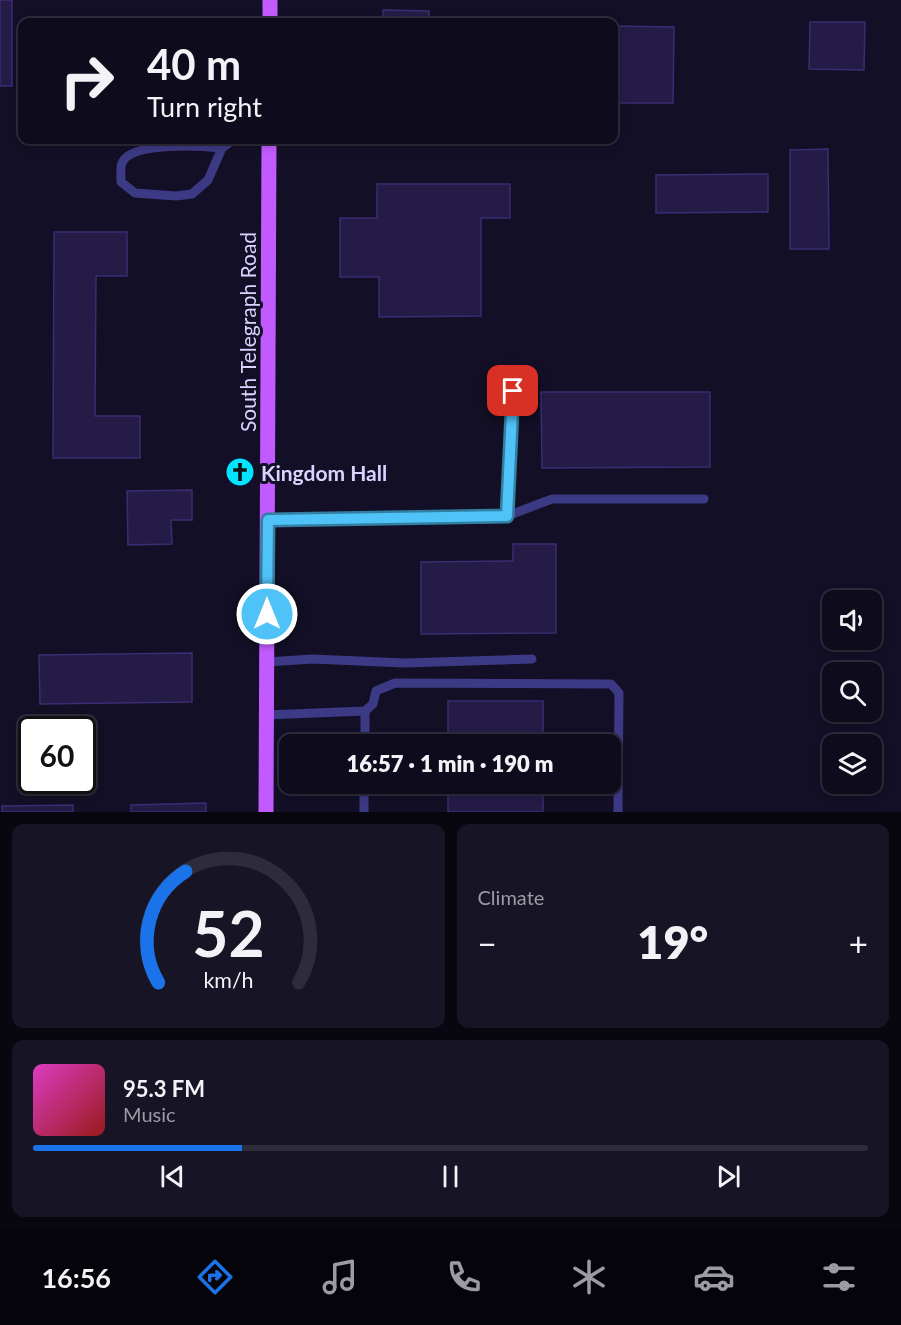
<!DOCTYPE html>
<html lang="en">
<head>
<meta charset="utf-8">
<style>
	:root { --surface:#0e0b1c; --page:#171425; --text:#f1f3f6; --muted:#9b9ba3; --line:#2e2b3b; --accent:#1a73e8 }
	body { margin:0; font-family:Lato,sans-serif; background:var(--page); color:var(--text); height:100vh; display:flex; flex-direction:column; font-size:22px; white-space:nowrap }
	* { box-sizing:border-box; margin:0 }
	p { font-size:20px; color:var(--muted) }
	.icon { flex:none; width:33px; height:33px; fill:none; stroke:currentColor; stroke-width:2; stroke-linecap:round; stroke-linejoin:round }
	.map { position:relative; height:812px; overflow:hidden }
	.drawer { display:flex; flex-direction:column; gap:12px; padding:12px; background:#08060f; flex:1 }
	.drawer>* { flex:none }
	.guide { position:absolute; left:18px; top:18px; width:600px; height:126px; border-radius:12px; box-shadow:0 3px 9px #0003,0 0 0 2px var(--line); background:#0e0b1c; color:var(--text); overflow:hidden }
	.fabs { position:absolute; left:822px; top:590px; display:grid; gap:12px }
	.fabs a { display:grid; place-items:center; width:60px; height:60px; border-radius:12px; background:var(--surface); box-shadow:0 3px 9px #0003,0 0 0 2px var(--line); font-size:30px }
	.speed { position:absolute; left:18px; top:716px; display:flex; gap:12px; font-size:30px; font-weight:700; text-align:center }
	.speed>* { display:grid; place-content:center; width:78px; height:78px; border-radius:50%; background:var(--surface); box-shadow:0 3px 9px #0003,0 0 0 2px var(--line); line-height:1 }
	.speed .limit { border:3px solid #111; border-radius:9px; background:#fff; color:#111 }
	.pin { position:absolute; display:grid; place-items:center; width:51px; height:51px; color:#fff; margin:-26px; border-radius:12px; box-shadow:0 3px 9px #0006 }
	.me { position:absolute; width:66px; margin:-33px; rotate:0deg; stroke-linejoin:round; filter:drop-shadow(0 0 4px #0008) }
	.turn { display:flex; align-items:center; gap:21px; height:126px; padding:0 30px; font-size:27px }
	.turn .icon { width:78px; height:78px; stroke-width:2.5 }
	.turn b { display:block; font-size:42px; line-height:51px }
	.big { font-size:45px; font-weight:800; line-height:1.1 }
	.drawer .widget { flex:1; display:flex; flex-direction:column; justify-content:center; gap:9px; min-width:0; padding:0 21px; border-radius:12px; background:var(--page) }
	.drawer .dial { align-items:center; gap:0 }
	.dial svg { height:156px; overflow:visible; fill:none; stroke:var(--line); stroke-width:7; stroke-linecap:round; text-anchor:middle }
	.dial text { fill:var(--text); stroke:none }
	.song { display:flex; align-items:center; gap:18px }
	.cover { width:72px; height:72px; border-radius:9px; background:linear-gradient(135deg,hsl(310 70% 55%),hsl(0 70% 35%)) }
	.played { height:6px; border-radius:3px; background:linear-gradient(90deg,var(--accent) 25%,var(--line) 25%) }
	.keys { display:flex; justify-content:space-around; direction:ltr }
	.heat { display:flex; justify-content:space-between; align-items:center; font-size:33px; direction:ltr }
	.drawer .tiles { flex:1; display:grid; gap:12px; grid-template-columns:1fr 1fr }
	.widget:last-child { grid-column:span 2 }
	.trip { position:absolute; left:279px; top:734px; width:342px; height:60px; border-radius:12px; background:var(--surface); box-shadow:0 3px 9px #0003,0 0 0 2px var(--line); font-weight:800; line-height:60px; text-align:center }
	.tab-bar { display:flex; height:96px; justify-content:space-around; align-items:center; background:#06040b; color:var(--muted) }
	.tab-bar .icon { width:42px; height:42px }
	.tab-bar .on { color:var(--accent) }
	.tab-bar b { font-size:27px; color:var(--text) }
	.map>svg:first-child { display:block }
	.building { fill:#241b47; stroke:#3b2d73; stroke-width:1.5 }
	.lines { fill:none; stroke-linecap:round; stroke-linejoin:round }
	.service { stroke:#3d3a85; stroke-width:9 }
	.primary { stroke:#c25bff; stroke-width:15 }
	.route-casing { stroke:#337fa1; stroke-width:15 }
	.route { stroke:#4fc3f7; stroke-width:10 }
	.labels { text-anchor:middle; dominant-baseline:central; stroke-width:6; stroke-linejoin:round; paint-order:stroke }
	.street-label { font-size:21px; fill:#d9d4ff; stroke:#130f26 }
	.poi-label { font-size:21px; font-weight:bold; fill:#d9d4ff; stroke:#130f26; text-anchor:start }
</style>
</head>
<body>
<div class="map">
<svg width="901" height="812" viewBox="0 0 901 812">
	<rect width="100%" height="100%" fill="#130f26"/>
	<g class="building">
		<rect x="0" y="0" width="12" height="86"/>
		<polygon points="383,10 429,11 429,22 383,22"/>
		<polygon points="810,22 865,22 864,70 809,69"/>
		<polygon points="614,26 674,27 673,103 614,103"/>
		<polygon points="828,149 829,249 790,249 790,150"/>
		<polygon points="768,174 768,212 656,213 656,175"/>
		<polygon points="377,184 510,184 510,218 481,218 481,316 379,317 379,277 340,277 340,218 377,218"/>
		<polygon points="54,232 127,232 127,276 96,276 95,416 140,416 140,458 53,458"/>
		<polygon points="541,392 710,392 710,467 542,468"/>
		<polygon points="192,490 192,520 171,520 172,544 128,545 127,491"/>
		<polygon points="513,544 556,544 556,633 421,634 421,562 513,561"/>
		<polygon points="192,653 192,702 40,704 39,655"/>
		<rect x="448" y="701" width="95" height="43"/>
		<rect x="448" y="783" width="95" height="29"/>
		<polygon points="206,803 206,812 131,812 131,805"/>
		<polygon points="73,805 73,812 2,812 2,806"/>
	</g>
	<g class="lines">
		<g class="service">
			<path d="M222 148C202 146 131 141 122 163 120 167 121 177 121 182L135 193 176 196 192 194 208 180 222 148 233 140"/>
			<polyline points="507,516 513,391"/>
			<polyline points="268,520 507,516 552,499 704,499"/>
			<polyline points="266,662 313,659 404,663 532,659"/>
			<polyline points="266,715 365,711 373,704 376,691 395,683 611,684 619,693 618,812"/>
			<polyline points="365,744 365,711"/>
			<polyline points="364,812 364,783"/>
		</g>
		<g class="primary">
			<polyline points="270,22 270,0"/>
			<polyline points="266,812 269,140"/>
		</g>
	</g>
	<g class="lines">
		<g class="route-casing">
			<polyline id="route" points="267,614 268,520 507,516 513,391"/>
		</g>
		<use href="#route" class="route"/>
	</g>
	<defs>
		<g id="church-disc" transform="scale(1.5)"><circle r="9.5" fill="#00e5ff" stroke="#130f26"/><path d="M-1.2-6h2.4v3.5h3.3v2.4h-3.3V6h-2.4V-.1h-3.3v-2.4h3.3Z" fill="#111"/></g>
	</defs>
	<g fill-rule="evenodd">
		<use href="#church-disc" x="240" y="472"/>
	</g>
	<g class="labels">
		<g class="street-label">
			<text transform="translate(247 332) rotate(-90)">South Telegraph Road</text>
		</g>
		<g class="poi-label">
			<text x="261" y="472">Kingdom Hall</text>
		</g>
	</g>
</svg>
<div class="fabs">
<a><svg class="icon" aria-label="sound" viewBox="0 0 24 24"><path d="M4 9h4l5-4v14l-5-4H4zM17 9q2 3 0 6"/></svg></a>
<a><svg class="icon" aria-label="search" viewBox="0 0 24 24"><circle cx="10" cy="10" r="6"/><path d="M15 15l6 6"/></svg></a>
<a><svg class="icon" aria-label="layers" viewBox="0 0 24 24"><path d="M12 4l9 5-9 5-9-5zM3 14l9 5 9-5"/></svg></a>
</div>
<div class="speed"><div class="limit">60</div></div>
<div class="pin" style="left:513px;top:391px;background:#d93025"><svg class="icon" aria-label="arrive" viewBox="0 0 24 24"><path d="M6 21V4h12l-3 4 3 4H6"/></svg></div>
<svg class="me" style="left:267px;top:614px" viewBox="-20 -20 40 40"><circle r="17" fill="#4fc3f7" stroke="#fff" stroke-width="3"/><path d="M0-11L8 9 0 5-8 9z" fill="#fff"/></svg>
<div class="trip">16:57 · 1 min · 190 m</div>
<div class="guide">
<div class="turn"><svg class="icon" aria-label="right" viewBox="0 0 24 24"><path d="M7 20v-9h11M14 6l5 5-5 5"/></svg><div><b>40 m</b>Turn right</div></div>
</div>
</div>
<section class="drawer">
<div class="tiles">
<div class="widget dial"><svg viewBox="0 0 100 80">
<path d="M14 69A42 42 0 1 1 86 69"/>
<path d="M14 69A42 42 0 0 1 28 12" stroke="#1a73e8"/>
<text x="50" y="56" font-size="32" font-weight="700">52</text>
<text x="50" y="72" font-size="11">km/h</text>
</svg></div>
<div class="widget"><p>Climate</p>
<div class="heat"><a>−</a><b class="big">19°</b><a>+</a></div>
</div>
<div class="widget">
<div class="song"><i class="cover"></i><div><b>95.3 FM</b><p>Music</p></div></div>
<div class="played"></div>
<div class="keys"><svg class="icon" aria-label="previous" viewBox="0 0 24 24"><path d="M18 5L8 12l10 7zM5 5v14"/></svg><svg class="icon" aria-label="pause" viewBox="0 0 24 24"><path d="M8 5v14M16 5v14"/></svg><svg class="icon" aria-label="next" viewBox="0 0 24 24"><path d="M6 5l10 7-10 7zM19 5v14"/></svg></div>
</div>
</div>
</section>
<nav class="tab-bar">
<b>16:56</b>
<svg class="icon on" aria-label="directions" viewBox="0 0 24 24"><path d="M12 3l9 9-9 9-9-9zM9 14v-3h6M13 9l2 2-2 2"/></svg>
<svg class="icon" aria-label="music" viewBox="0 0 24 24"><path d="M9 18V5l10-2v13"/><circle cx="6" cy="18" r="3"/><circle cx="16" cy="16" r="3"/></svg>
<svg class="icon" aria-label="phone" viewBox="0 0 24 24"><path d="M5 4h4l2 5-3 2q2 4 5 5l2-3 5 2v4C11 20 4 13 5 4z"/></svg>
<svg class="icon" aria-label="climate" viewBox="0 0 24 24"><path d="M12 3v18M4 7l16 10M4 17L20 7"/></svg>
<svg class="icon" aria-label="car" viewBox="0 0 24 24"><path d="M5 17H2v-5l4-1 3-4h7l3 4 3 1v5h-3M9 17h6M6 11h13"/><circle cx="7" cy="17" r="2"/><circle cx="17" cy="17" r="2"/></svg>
<svg class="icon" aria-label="filters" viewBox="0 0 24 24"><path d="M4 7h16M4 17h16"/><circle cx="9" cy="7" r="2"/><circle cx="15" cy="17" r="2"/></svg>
</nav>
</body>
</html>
